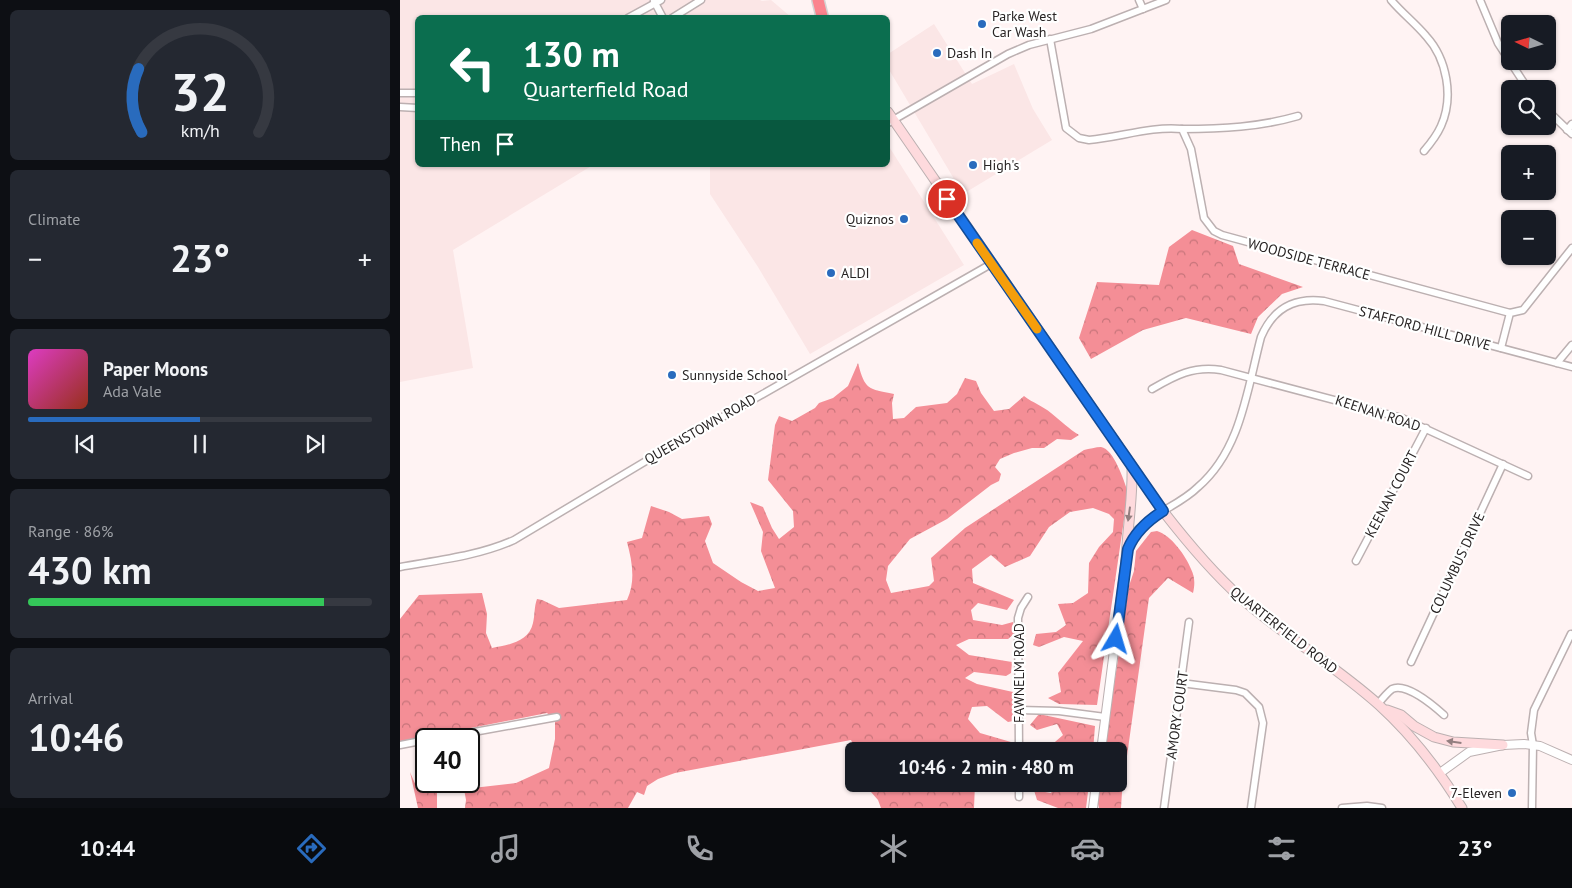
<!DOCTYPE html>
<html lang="en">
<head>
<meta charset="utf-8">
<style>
	:root { --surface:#171b24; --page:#242831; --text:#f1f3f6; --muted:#9ea1a6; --line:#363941; --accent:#296bbd }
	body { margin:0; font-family:"PT Sans",sans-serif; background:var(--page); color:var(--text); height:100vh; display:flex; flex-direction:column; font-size:19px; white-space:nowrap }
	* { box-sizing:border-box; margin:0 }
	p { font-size:16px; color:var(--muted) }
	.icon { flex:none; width:28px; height:28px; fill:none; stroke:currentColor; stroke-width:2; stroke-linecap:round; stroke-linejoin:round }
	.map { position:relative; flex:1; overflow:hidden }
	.side { display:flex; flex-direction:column; gap:10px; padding:10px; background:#0d0f14; width:400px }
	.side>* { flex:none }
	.top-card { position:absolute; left:15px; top:15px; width:475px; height:152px; border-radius:8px; box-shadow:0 1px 4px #0004; background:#0b6e4f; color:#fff; overflow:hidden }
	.needle { width:32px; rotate:275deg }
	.controls { position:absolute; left:1101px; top:15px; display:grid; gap:10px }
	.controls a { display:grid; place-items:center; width:55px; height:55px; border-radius:8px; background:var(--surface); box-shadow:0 1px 4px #0004; font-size:25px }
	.speed { position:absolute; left:15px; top:728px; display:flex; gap:10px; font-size:25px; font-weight:700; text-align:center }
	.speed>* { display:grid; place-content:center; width:65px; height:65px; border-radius:50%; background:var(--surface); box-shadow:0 1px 4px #0004; line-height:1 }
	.speed .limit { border:2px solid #111; border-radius:8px; background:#fff; color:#111 }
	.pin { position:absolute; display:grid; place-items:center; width:42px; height:42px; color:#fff; margin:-21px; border:2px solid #fff; border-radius:50%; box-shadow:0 1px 5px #0007 }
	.me { position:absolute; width:55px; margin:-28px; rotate:7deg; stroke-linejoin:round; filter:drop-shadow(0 0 4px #0008) }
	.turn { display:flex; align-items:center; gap:18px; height:105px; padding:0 25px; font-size:22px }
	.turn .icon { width:65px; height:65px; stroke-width:2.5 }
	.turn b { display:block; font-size:35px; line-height:42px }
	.then { display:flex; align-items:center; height:48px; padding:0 25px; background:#0003; gap:10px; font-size:19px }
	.big { font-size:38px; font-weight:700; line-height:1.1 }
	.side .tile { flex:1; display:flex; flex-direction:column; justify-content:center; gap:8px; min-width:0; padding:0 18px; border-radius:8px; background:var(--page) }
	.side .dial { align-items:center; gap:0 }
	.dial svg { height:130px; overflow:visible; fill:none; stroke:var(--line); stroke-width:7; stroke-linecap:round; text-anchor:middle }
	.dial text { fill:var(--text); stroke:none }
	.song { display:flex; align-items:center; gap:15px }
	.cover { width:60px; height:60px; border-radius:8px; background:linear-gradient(135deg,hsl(310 70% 55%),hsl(10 70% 35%)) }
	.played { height:5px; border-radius:2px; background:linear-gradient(90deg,var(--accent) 50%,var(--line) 50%) }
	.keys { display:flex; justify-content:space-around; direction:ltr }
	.heat { display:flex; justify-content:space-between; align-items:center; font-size:28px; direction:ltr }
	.charge { height:8px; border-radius:4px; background:linear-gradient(90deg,#34c759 86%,var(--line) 0) }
	.trip { position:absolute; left:445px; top:742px; width:282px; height:50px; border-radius:8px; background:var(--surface); box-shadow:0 1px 4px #0004; font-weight:700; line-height:50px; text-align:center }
	.menu { display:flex; height:80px; justify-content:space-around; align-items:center; background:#090b0e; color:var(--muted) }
	.menu .icon { width:35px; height:35px }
	.menu .on { color:var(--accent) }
	.menu b { font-size:22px; color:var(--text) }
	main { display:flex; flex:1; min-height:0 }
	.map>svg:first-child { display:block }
	.built { fill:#fbe6e6 }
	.forest { fill:url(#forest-crowns) }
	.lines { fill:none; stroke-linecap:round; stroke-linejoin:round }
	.minor-casing { stroke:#bcb0b1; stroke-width:9 }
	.tertiary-casing { stroke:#bcb0b1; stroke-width:10 }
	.secondary-casing { stroke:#bcb0b1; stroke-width:11 }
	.motorway-casing { stroke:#d4d3d3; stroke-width:14 }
	.minor { stroke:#fff; stroke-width:6 }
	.tertiary { stroke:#fff; stroke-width:8 }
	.secondary { stroke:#fedadd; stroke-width:9 }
	.motorway { stroke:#fb848e; stroke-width:11 }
	.oneway { fill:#937f80 }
	.route-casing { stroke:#114b97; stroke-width:12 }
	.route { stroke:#1a73e8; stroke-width:9 }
	.slow { stroke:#f59e0b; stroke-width:9 }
	.poi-dot { fill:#296bbd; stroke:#fff; stroke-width:2 }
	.labels { text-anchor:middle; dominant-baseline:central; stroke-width:4.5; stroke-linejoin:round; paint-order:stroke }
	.poi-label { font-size:14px; fill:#282424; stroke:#fff; text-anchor:start }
	.street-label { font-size:14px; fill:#282424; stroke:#fff }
</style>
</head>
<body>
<main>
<section class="side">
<div class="tile dial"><svg viewBox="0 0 100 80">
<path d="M14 69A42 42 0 1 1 86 69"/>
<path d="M14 69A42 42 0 0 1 12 30" stroke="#296bbd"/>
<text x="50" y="56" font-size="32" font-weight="700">32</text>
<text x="50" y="72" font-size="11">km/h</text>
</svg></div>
<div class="tile"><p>Climate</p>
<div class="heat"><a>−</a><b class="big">23°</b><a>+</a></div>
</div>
<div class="tile">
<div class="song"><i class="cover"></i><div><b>Paper Moons</b><p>Ada Vale</p></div></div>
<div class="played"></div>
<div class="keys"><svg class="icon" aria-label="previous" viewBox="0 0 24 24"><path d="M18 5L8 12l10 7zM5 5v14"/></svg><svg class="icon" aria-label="pause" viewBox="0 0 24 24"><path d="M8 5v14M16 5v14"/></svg><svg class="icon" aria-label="next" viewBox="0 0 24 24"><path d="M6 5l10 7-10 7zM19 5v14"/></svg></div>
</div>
<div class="tile"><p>Range · 86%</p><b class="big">430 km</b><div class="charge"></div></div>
<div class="tile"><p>Arrival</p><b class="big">10:46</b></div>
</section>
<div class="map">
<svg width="1172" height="808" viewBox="0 0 1172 808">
	<defs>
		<pattern id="forest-crowns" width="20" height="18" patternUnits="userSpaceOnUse" patternTransform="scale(1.25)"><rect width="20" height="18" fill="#f48e96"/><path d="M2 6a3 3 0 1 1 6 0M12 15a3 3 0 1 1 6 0" fill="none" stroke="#c6747a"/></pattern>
	</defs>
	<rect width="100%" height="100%" fill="#fff3f3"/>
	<g class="built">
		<polygon points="0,0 360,0 362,1 371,0 391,17 18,18 18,165 193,165 53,250 73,368 0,382"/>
		<polygon points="534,24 572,84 614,64 633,109 652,140 563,194 488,68 488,54"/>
		<polygon points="488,145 564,265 410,354 358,267 310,194 310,165 488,165"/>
	</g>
	<g class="forest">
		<polygon points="792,230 833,246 839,264 903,287 882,294 858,317 851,334 786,318 743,330 691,359 679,338 697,282 759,285 769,247"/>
		<path d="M458 363C465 390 468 389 494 394L492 403 493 419 504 418 516 407 547 403 557 394 565 378 576 381 581 393 594 411 609 409 624 396C633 403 643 406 651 413 662 422 668 428 679 435L671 440 657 439 644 448H632L614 453 600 459 595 467 601 474 599 481 591 485 547 519 510 539 488 566 486 580 491 593 529 586 534 581 531 558 565 528 684 450C689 449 696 447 701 447 714 449 724 481 728 492L697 705 659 704 648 698 661 692 658 673 683 641 664 637 639 647 633 645 636 634 656 632 666 625 658 604 673 603 688 593 689 563 699 547 713 532 714 519 709 514 693 508 670 512 649 527 630 556 605 567 591 555 572 569 573 583 614 600 607 610 578 603 571 610 573 620 602 625 613 622 614 634 608 639H569L556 645 569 655 612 662 611 673 606 676 574 672 565 678 577 684 613 692V721L608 722 587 706 572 707 568 719 580 733 611 742 613 751H596L572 744 555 746 556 751H456L451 740 275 773 258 779 247 786 244 795 237 792 228 808H65L66 800 64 789 116 783 149 768 155 739V720L147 713 0 742V619L19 595 82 593 87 614 86 633 92 648C108 645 129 642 133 623 135 615 134 607 137 599L142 600 159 608 227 600C236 581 232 561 227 542L242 538 251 506 269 512 282 519 309 516 312 524 305 541 313 563 341 582 358 591 375 588 361 551 363 532 350 502 363 507 372 528 379 539 394 527 393 511 368 480 375 425 379 416 392 421 415 408 419 403 433 398 448 386Z"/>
		<path d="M757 531C771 535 786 556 791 569 795 577 795 584 793 593L768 578 749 598 722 792 721 808H699L697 799 699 784H719V751H704L729 586 734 571 736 551 751 532Z"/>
		<polygon points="639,714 695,726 693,751 625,751 625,743 648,748 663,735 657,724 637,730 630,725"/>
		<polygon points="10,772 16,786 37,791 37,808 18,808"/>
		<polygon points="464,784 575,784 574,808 481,808 478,800"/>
		<polygon points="656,784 689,784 686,808 658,808 637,800 634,790 651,793"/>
	</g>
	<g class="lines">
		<g class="minor-casing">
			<g id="minor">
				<polyline points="739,0 743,9"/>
				<path d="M991 0C1002 13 1015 23 1026 36 1047 59 1054 97 1041 126 1037 135 1030 144 1024 151"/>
				<polyline points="1080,0 1098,43 1128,89"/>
				<polyline points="254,1 263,18"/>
				<polyline points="228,18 261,0"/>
				<polyline points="272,18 301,0"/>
				<path d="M650 39 666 128 679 138 689 140C721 137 751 126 782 129L791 149 804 218 814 231 822 235 1110 313"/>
				<polyline points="0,93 18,93"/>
				<polyline points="0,107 18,108"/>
				<polyline points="1148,111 1172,134"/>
				<polyline points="488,123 608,54 629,45 691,29 766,0"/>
				<path d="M782 129C822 129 860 127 898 116"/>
				<polyline points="1167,130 1172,124"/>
				<polyline points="1101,348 1110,313 1123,310 1172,248"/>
				<polyline points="1157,363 1172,345"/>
				<path d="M752 389C776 375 793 366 821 370L1002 418 1128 476"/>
				<path d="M763 511C775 504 788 497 798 487 841 450 847 390 861 337 873 309 893 297 924 301L1172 367"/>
				<polyline points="956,561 1026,428"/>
				<path d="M0 567C39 560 78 556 114 540L261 452 591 264"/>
				<polyline points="1011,662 1103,464"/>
				<polyline points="781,683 836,690 845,693 859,707 863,723 851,808"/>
				<path d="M978 704C982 699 987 693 992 689 1006 682 1034 706 1044 715"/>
				<polyline points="619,710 659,711 705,717"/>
				<polyline points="35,739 157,717"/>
				<polyline points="0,745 26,740"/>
				<polyline points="619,751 618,618 621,608 628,597"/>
				<polyline points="619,784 619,797"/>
				<polyline points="764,808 789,622"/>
				<polyline points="942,808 967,806 982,808"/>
				<polyline points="1132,808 1133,745 1131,733 1134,710 1171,634"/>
			</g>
		</g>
		<g class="tertiary-casing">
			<g id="tertiary">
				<polyline points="729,547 738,530 763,511"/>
				<polyline points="701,751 726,558"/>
				<polyline points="1040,773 1069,752 1103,745 1124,744 1140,746 1172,760"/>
				<polyline points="693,808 696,784"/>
			</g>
		</g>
		<g class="secondary-casing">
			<g id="secondary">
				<path d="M488 112 763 511C787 542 812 572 841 598 885 637 936 666 979 705 1012 735 1039 770 1062 808"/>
				<path d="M726 562C727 530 733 499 732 467"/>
				<polyline points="987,710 1001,715 1014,726 1034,737 1053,742 1103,745"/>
			</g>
		</g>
		<g class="motorway-casing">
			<polyline id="motorway" points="418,0 422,16"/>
		</g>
		<use href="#minor" class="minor"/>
		<use href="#tertiary" class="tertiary"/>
		<use href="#secondary" class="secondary"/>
		<use href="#motorway" class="motorway"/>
	</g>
	<defs><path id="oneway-solid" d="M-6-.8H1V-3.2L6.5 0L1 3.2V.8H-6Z" transform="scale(1.25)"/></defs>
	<g class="oneway">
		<use href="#oneway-solid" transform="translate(729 514) rotate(98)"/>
		<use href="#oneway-solid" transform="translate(1054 742) rotate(-172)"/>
	</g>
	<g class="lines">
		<g class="route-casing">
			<path id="route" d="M547 199 763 511C747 521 735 532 728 549L716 639"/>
		</g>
		<use href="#route" class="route"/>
		<polyline class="slow" points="577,243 637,329"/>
	</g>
	<g class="poi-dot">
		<circle cx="582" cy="24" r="5"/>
		<circle cx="537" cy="53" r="5"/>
		<circle cx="573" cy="165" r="5"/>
		<circle cx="504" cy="219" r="5"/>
		<circle cx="431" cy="273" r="5"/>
		<circle cx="272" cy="375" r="5"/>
		<circle cx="1112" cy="793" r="5"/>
	</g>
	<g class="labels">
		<g class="poi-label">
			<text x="592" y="16">Parke West<tspan x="592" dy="16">Car Wash</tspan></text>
			<text x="547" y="53">Dash In</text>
			<text x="583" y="165">High's</text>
			<text x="494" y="219" text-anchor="end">Quiznos</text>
			<text x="441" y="273">ALDI</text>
			<text x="282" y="375">Sunnyside School</text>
			<text x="1102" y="793" text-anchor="end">7-Eleven</text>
		</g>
		<g class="street-label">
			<text transform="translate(909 259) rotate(15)">WOODSIDE TERRACE</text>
			<text transform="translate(1025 328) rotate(15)">STAFFORD HILL DRIVE</text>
			<text transform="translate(978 413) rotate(18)">KEENAN ROAD</text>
			<text transform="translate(300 429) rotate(-30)">QUEENSTOWN ROAD</text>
			<text transform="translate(991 494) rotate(-62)">KEENAN COURT</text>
			<text transform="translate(1057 563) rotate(-65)">COLUMBUS DRIVE</text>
			<text transform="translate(884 630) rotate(38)">QUARTERFIELD ROAD</text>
			<text transform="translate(619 673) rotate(-90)">FAWNELM ROAD</text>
			<text transform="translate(777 715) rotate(-82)">AMORY COURT</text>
		</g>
	</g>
</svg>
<div class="controls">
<a><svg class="needle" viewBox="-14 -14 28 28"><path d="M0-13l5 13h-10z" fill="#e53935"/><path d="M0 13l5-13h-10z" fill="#9ea1a6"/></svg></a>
<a><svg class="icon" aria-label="search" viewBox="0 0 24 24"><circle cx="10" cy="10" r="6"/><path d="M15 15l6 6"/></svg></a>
<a>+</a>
<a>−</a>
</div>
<div class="speed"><div class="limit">40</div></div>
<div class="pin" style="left:547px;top:199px;background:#d93025"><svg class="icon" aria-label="arrive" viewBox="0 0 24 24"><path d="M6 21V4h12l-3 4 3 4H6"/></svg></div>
<svg class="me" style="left:716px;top:639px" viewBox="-20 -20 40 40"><path d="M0-17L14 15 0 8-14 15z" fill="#1a73e8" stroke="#fff" stroke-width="4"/></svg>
<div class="trip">10:46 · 2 min · 480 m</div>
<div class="top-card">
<div class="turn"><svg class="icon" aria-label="left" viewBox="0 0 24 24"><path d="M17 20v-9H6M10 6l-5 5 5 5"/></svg><div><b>130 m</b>Quarterfield Road</div></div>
<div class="then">Then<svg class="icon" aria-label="arrive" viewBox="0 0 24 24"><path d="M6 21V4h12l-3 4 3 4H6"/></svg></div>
</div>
</div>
</main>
<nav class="menu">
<b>10:44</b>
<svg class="icon on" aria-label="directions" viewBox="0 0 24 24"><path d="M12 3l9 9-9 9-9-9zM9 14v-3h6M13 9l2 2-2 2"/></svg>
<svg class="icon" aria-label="music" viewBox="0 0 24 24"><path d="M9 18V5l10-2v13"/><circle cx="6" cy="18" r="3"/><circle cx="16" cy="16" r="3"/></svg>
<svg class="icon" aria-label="phone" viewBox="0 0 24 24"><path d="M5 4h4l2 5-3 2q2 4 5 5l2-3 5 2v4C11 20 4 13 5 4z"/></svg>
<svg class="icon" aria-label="climate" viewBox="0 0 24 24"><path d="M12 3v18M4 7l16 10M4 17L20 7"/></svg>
<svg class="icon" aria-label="car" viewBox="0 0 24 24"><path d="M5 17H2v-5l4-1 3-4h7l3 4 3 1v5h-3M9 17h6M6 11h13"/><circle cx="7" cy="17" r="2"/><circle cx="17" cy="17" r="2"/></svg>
<svg class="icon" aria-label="filters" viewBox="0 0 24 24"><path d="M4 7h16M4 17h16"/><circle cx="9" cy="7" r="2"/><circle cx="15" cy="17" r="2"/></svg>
<b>23°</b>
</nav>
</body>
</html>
